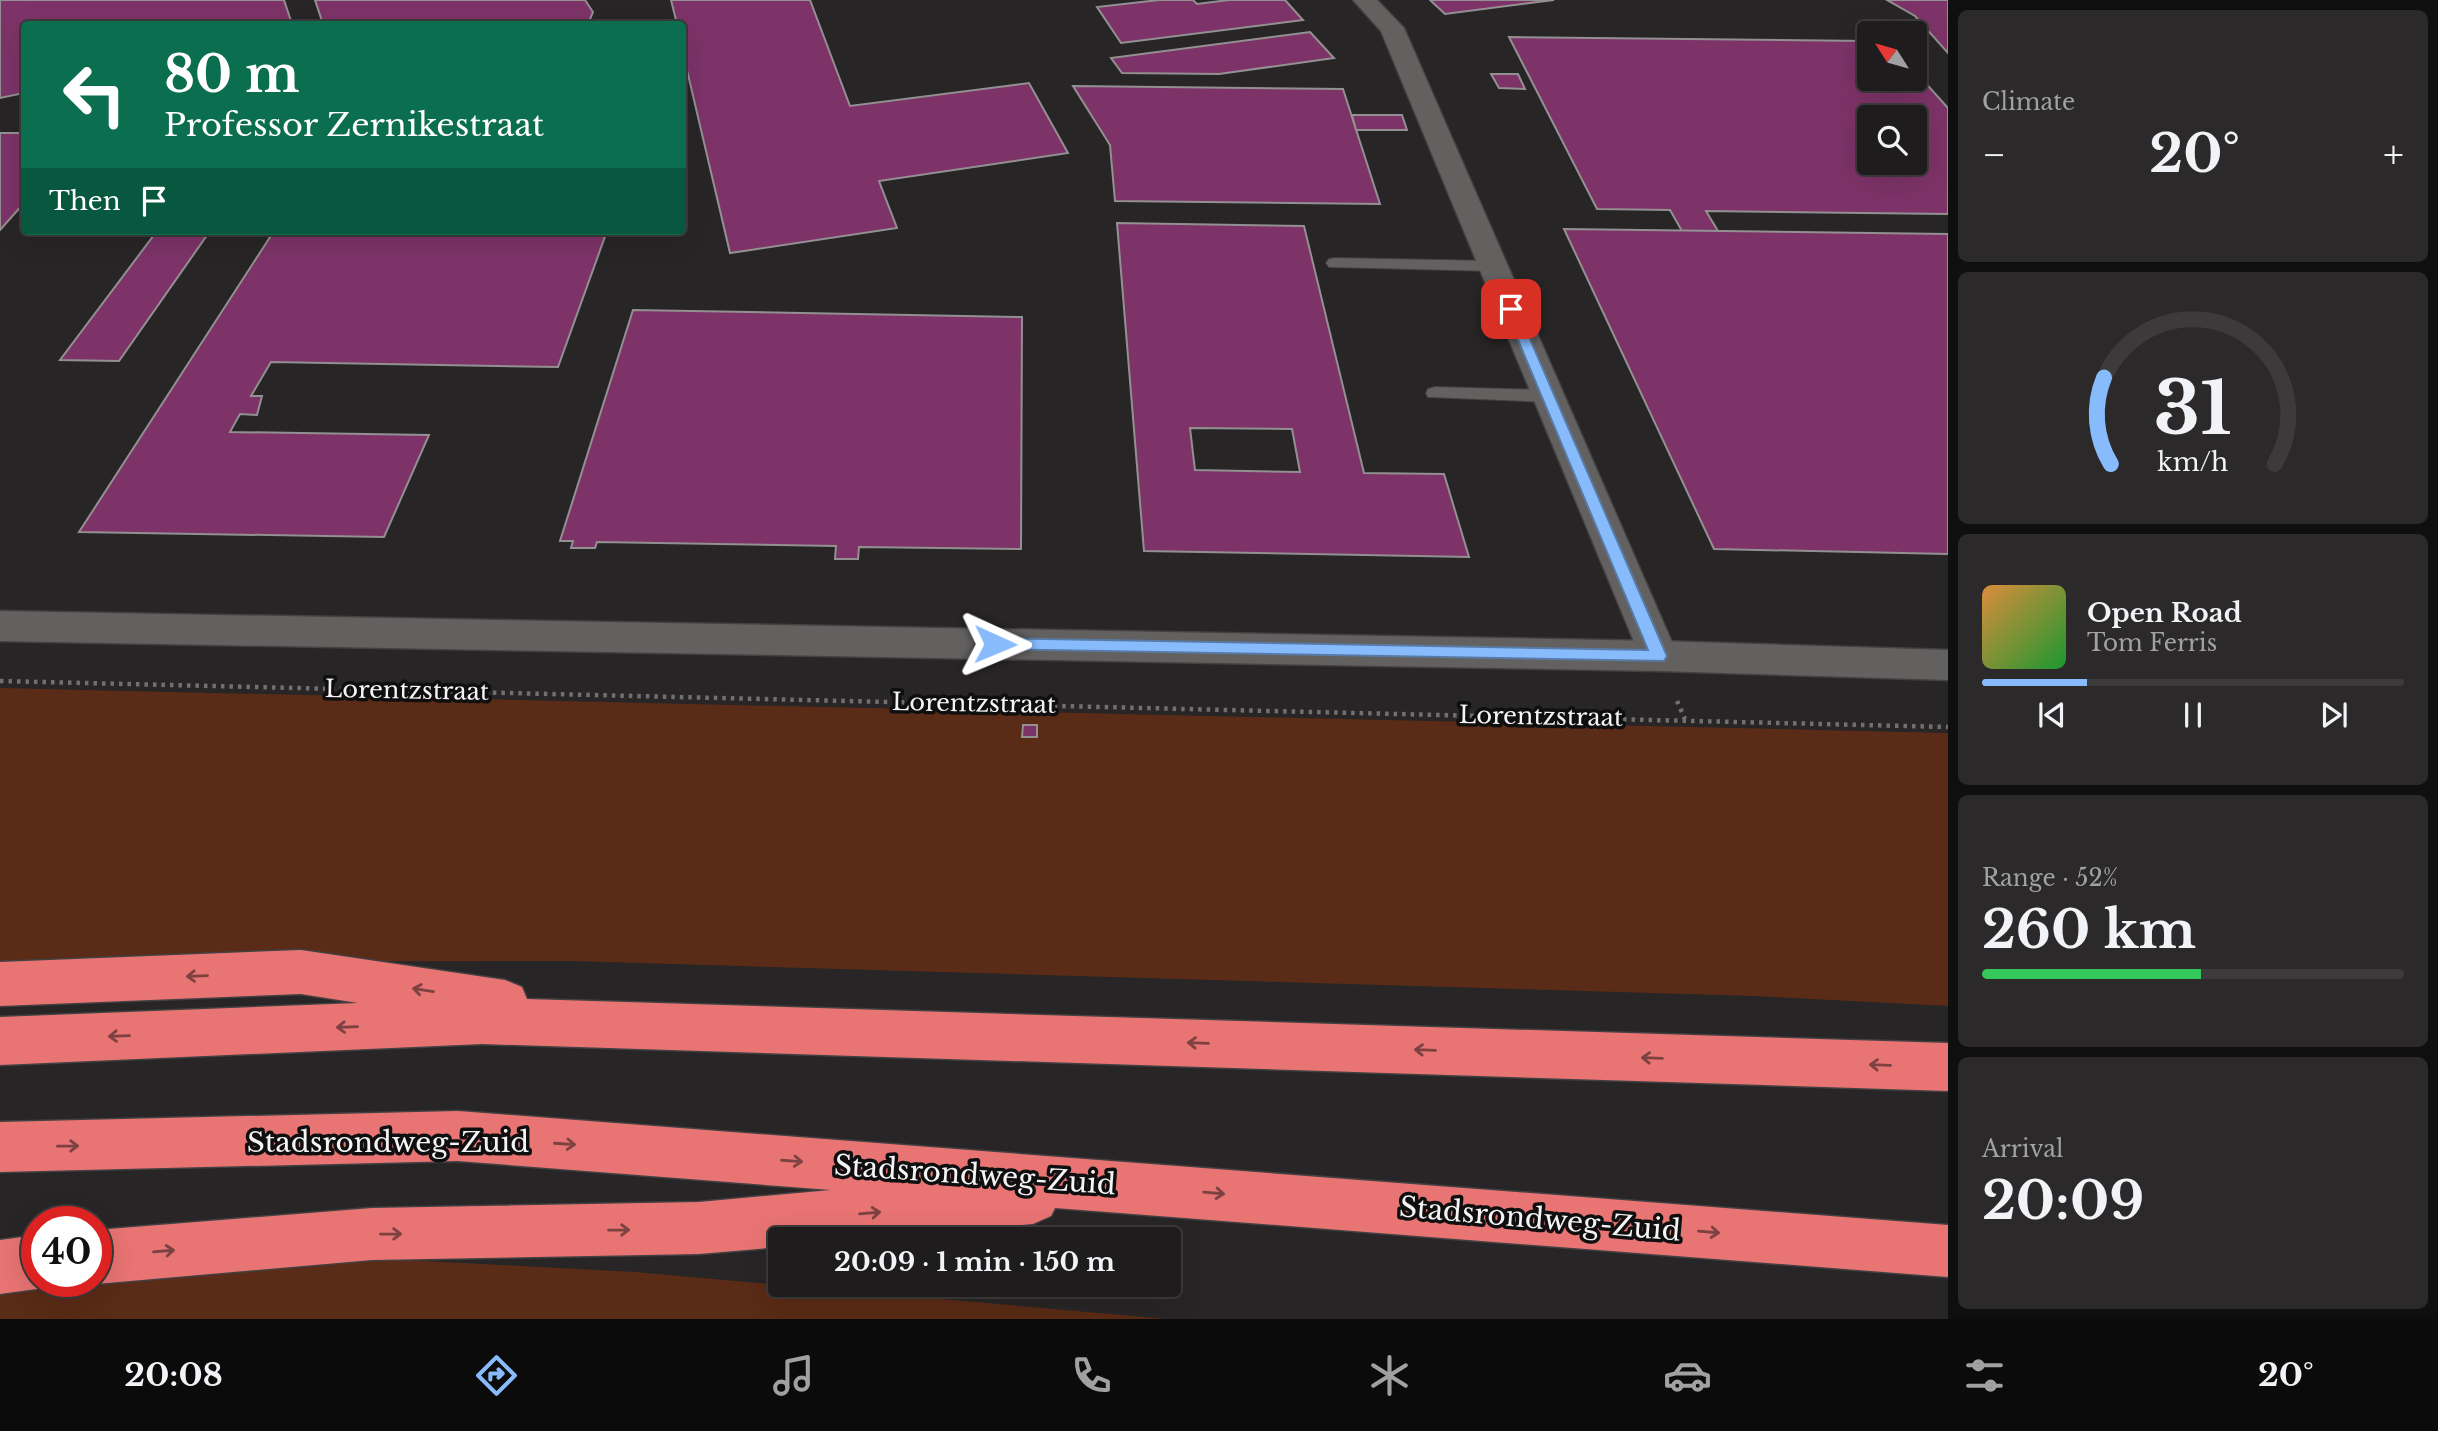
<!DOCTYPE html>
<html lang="en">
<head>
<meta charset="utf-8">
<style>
	:root { --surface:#1e1c1c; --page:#2b2929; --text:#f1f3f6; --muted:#a1a1a3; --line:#3c3a3b; --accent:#87bbfc }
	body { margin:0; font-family:"Libre Baskerville",serif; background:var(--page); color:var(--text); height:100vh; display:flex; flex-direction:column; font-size:26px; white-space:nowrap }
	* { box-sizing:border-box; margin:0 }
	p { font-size:23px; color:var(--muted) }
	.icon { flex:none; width:38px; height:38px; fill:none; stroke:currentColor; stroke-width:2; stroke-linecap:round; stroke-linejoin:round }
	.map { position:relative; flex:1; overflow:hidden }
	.sheet { display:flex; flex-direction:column; gap:10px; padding:10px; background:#100f0f; width:490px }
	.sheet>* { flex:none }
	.guide { position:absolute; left:21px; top:21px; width:665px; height:214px; border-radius:7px; box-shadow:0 7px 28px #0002,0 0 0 2px var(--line); background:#0b6e4f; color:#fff; overflow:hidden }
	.needle { width:46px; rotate:307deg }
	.tools { position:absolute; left:1857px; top:21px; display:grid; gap:14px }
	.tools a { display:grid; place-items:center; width:70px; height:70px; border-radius:7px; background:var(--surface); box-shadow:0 7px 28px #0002,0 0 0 2px var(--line); font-size:35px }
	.speed { position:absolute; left:21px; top:1206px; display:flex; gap:14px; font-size:35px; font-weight:700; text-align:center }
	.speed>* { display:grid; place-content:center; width:91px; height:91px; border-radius:50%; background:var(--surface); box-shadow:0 7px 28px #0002,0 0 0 2px var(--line); line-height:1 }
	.speed .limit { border:10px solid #d22; background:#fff; color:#111 }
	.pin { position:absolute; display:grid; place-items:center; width:60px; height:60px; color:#fff; margin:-30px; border-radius:14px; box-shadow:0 4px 10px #0006 }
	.me { position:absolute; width:77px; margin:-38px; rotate:91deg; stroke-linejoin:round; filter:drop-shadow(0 0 5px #0008) }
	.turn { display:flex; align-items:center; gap:24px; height:147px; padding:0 28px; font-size:32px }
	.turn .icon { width:91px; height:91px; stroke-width:2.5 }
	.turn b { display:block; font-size:49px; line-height:60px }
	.then { display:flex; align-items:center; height:66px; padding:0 28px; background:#0003; gap:14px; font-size:26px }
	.big { font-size:52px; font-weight:700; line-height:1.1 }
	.sheet .widget { flex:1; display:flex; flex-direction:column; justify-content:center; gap:10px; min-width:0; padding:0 24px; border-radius:10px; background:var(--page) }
	.sheet .dial { align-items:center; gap:0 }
	.dial svg { height:182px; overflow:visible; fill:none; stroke:var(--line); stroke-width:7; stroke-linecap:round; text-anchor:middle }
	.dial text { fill:var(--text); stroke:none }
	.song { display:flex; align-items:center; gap:21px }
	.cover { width:84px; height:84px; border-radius:10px; background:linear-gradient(135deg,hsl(30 70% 55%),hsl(130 70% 35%)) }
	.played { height:7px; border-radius:4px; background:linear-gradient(90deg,var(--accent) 25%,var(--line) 25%) }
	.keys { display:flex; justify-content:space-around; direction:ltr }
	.heat { display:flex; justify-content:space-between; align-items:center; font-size:38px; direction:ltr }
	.charge { height:10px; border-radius:5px; background:linear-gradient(90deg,#34c759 52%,var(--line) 0) }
	.trip { position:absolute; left:768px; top:1227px; width:413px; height:70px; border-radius:7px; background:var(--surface); box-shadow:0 7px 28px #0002,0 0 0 2px var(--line); font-weight:700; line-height:70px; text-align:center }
	.dock { display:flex; height:112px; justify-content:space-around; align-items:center; background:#0c0b0b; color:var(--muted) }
	.dock .icon { width:49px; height:49px }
	.dock .selected { color:var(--accent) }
	.dock b { font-size:32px; color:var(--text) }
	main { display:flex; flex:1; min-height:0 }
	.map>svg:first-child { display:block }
	.green { fill:#5a2b16 }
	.building { fill:#7d3368; stroke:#939092; stroke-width:2; fill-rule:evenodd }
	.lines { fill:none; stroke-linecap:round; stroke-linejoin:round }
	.lane-casing { stroke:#434041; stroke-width:2 }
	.street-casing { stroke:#434041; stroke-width:3 }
	.secondary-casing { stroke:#434041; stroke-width:3 }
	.highway-casing { stroke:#434041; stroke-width:3 }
	.path { stroke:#726f70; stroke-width:4.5; stroke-dasharray:3.5 5; stroke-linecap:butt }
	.lane { fill:#636060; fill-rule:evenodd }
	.street { fill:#636060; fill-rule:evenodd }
	.secondary { fill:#636060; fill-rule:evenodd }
	.highway { fill:#e87473; fill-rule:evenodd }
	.oneway { stroke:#7c4241 }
	.route { fill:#87bbfc; stroke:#587aa4; stroke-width:2 }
	.labels { text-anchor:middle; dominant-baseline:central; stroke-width:7; stroke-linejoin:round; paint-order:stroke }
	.street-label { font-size:24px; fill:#f5f3f4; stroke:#100f0f }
	.near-street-label { font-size:28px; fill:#f5f3f4; stroke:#100f0f }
</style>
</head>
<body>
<main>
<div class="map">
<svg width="1948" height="1319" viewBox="0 0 1948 1319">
	<rect width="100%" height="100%" fill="#282526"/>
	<g class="green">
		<polygon points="0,688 1948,733 1948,1006 1754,996 572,961 0,962"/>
		<polygon points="388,1259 635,1272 1167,1319 0,1319 0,1291 27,1286"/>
	</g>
	<g class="building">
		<polygon points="0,0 284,0 292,24 24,24 24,93 0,98"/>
		<polygon points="315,0 585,0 593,12 588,24 323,24"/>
		<polygon points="671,0 810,0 850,106 1029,83 1068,153 879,181 897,228 730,253 682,49 682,24 677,24"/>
		<polygon points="1159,0 1193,0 1197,4 1229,0 1285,0 1303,20 1121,43 1097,7"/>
		<polygon points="1430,0 1554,0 1445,14"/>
		<polygon points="1887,0 1948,0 1948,53 1915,16"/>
		<polygon points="1310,32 1334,58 1219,74 1122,73 1111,58"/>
		<path d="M1509 37 1869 41V79H1914V70L1948 108V214L1706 211 1718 231H1682L1670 210 1597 209ZM1869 117H1914V163H1869Z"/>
		<polygon points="1491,74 1518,74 1525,89 1499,88"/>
		<polygon points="1073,86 1343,89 1380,204 1115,201 1110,145"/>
		<polygon points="1352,115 1402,115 1407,130 1356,130"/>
		<polygon points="0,133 24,133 24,203 0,230"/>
		<path d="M1117 223 1304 226 1364 473 1444 474 1469 557 1144 551ZM1190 428 1292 429 1300 472 1195 470Z"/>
		<polygon points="1564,229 1948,234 1948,554 1714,549"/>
		<polygon points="157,231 210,231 119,361 60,360"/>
		<polygon points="274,231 607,231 558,367 271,362 251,396 262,396 257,415 240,414 230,432 429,435 384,537 79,532"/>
		<polygon points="633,310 1022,317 1021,549 859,547 858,559 835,559 836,546 597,542 595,548 571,548 573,541 560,541"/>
		<polygon points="1023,725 1037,725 1037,737 1022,737"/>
	</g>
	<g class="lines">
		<g class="lane-casing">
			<g id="lane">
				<polygon points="1335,258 1493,261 1502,266 1493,271 1329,267 1326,263 1329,259"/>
				<polygon points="1435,387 1548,390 1555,392 1557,396 1555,400 1548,402 1428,397 1426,393 1428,389"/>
			</g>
		</g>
		<g class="street-casing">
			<polygon id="street" points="1353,0 1377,0 1404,28 1678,656 1673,667 1659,671 1645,667 1640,656 1381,31"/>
		</g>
		<g class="secondary-casing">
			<polygon id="secondary" points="0,611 1659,641 1948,650 1948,680 1659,671 0,641"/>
		</g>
		<g class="highway-casing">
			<g id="highway">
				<polygon points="301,950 505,980 522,987 527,999 1948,1043 1948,1091 482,1044 0,1065 0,1017 358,1003 301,994 0,1006 0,962"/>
				<polygon points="458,1111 1948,1225 1948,1277 1055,1208 1051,1216 1033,1224 866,1239 780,1239 780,1247 699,1254 372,1260 96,1284 90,1281 96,1281 96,1230 372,1208 699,1202 831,1190 458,1161 0,1172 0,1122"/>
				<polygon points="37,1235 37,1281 55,1281 37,1289 0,1294 0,1240"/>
			</g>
		</g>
		<g class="path">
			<polyline points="0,681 1948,727"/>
			<polyline points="1677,701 1685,719"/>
		</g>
		<use href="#lane" class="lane"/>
		<use href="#street" class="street"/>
		<use href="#secondary" class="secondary"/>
		<use href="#highway" class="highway"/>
	</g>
	<defs><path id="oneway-shaft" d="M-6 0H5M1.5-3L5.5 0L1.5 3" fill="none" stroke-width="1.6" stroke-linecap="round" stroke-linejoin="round" transform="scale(1.75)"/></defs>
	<g class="oneway">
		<use href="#oneway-shaft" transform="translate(197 976) rotate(178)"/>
		<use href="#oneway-shaft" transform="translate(423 990) rotate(-171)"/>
		<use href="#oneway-shaft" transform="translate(347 1027) rotate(178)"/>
		<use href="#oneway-shaft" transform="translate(119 1036) rotate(178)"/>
		<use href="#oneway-shaft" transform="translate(1198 1043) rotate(-178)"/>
		<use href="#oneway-shaft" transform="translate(1425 1050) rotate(-178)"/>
		<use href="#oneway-shaft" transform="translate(1652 1058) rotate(-178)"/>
		<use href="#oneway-shaft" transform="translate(1880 1065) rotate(-178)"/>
		<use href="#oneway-shaft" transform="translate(565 1144) rotate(4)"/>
		<use href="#oneway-shaft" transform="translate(68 1146) rotate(-1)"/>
		<use href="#oneway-shaft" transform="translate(792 1161) rotate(4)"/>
		<use href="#oneway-shaft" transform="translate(1214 1193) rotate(5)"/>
		<use href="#oneway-shaft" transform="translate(870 1213) rotate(-5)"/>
		<use href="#oneway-shaft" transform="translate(619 1230) rotate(-1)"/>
		<use href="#oneway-shaft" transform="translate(1709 1232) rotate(5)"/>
		<use href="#oneway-shaft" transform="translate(391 1234) rotate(-1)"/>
		<use href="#oneway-shaft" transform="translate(164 1251) rotate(-5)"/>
	</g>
	<polygon class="route" points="1511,305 1517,309 1667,656 1664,661 990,649 987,644 990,640 995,638 1648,650 1505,309"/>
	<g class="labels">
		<g class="street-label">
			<text transform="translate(407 690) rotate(1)">Lorentzstraat</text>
			<text transform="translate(974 703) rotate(1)">Lorentzstraat</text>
			<text transform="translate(1541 716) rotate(1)">Lorentzstraat</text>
		</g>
		<g class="near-street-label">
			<text x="388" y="1142">Stadsrondweg-Zuid</text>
			<text transform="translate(975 1175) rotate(4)">Stadsrondweg-Zuid</text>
			<text transform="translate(1540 1219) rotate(5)">Stadsrondweg-Zuid</text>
		</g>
	</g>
</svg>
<div class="tools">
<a><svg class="needle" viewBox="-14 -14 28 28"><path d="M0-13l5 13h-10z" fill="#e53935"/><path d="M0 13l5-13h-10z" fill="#a1a1a3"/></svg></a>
<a><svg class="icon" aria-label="search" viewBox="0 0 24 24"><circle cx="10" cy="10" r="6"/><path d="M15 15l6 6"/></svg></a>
</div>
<div class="speed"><div class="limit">40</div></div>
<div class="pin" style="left:1511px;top:309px;background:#d93025"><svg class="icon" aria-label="arrive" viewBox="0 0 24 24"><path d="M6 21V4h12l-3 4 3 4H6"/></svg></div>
<svg class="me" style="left:995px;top:644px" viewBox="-20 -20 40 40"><path d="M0-17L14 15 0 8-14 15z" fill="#87bbfc" stroke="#fff" stroke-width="4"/></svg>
<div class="trip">20:09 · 1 min · 150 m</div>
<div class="guide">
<div class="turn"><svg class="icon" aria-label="left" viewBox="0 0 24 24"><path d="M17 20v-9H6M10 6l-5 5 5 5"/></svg><div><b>80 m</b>Professor Zernikestraat</div></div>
<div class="then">Then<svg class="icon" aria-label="arrive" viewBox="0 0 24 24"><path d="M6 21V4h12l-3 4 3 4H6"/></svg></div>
</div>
</div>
<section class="sheet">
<div class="widget"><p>Climate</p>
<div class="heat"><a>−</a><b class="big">20°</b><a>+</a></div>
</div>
<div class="widget dial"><svg viewBox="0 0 100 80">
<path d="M14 69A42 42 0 1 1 86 69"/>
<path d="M14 69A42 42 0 0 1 11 31" stroke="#87bbfc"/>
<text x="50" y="56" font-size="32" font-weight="700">31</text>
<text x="50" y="72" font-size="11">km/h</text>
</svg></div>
<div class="widget">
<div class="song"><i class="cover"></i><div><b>Open Road</b><p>Tom Ferris</p></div></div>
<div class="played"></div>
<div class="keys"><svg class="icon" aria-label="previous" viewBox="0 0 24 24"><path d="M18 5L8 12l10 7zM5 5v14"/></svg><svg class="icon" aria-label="pause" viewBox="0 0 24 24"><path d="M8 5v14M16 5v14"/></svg><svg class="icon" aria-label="next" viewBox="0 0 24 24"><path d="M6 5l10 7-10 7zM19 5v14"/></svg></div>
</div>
<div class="widget"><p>Range · 52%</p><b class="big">260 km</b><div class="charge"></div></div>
<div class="widget"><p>Arrival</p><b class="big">20:09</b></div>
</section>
</main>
<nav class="dock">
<b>20:08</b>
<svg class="icon selected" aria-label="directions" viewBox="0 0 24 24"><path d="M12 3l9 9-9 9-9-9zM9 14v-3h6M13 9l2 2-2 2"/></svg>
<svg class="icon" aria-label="music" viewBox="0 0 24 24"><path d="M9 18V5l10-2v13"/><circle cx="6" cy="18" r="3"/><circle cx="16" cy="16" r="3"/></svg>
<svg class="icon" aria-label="phone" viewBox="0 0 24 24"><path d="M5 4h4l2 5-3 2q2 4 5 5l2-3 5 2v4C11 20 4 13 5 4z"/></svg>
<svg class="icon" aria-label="climate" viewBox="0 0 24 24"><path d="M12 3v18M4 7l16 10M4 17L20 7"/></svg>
<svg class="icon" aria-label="car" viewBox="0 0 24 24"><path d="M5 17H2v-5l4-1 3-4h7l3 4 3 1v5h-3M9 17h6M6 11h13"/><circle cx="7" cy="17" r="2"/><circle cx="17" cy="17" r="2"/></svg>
<svg class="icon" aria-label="filters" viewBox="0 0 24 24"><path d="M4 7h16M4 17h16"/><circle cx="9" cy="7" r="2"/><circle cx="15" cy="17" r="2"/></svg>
<b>20°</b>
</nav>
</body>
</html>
